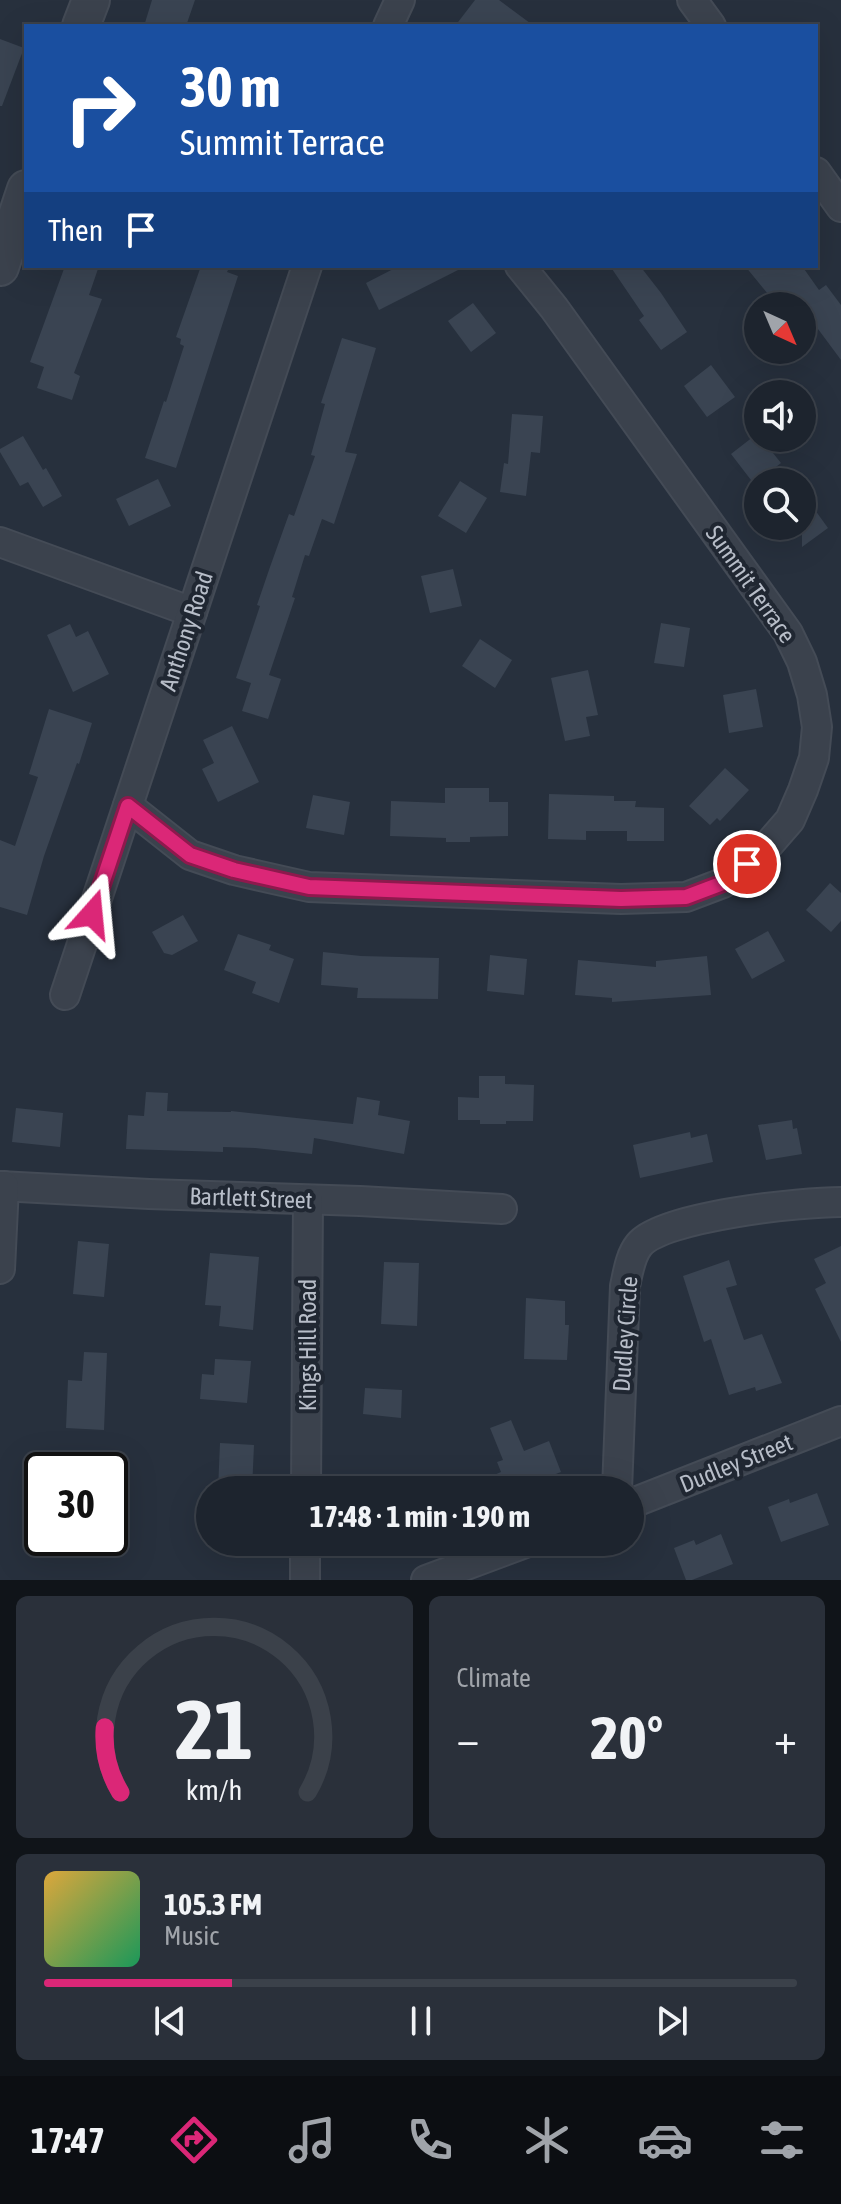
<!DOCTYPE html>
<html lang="en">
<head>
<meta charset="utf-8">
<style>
	:root { --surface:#1d242e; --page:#2a303a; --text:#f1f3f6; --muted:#a0a4aa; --line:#3b414a; --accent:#db2777 }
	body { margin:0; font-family:"Asap Condensed",sans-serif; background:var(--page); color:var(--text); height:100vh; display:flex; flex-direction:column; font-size:30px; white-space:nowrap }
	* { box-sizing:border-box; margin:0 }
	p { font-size:26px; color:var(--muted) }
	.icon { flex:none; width:44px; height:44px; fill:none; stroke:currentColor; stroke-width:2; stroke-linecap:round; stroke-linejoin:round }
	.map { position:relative; height:1580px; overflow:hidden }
	.panel { display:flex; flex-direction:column; gap:16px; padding:16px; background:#101419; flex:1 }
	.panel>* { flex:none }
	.banner { position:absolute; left:24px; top:24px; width:794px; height:244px; border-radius:0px; box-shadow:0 8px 32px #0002,0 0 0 2px var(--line); background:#1a4fa0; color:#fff; overflow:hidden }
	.needle { width:52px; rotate:136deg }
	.tools { position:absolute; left:744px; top:292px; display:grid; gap:16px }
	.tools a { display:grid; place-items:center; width:72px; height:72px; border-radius:50%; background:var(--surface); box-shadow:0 8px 32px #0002,0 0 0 2px var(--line); font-size:40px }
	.speed { position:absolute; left:24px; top:1452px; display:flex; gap:16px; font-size:40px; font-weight:700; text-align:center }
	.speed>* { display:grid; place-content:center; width:104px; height:104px; border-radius:50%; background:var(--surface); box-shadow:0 8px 32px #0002,0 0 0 2px var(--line); line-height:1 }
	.speed .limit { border:4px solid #111; border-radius:12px; background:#fff; color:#111 }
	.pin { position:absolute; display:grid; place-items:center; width:68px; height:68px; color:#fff; margin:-34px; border:4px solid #fff; border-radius:50%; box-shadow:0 2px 8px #0007 }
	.me { position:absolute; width:88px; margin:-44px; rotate:18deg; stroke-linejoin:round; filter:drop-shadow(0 0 6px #0008) }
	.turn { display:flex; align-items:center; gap:28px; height:168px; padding:0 24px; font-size:36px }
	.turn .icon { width:104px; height:104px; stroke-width:2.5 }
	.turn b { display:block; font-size:56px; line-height:68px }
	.then { display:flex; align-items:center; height:76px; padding:0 24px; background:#0003; gap:16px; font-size:30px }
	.big { font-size:60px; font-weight:700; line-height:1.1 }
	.panel .tile { flex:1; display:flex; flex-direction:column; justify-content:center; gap:12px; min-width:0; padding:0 28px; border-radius:12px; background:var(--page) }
	.panel .dial { align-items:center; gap:0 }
	.dial svg { height:208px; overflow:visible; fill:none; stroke:var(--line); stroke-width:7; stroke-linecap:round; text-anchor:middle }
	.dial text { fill:var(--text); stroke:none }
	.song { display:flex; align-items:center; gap:24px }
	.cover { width:96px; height:96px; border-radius:12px; background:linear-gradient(135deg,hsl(40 70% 55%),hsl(150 70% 35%)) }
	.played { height:8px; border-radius:4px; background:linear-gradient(90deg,var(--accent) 25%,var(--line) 25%) }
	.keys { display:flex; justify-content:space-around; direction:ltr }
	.heat { display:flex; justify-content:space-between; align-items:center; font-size:44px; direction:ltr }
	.panel .tiles { flex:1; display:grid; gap:16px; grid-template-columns:1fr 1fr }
	.tile:last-child { grid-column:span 2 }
	.trip { position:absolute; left:196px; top:1476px; width:448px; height:80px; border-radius:40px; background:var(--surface); box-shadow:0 8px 32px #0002,0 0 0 2px var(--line); font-weight:700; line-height:80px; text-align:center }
	.tabs { display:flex; height:128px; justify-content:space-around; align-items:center; background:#0c0e12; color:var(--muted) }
	.tabs .icon { width:56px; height:56px }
	.tabs .on { color:var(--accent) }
	.tabs b { font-size:36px; color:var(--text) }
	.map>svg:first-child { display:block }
	.building { fill:#3a4452 }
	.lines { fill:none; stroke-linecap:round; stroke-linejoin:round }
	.minor-casing { stroke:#444b56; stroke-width:32 }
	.tertiary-casing { stroke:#444b56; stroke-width:40 }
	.minor { stroke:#3b424d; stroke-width:28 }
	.tertiary { stroke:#3b424d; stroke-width:36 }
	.route-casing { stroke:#8e194d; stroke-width:20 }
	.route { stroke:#db2777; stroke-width:14 }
	.labels { text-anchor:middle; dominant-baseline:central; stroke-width:8; stroke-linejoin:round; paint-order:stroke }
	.street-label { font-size:24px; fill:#b7bdc8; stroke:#202732 }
</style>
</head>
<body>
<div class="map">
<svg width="841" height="1580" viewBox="0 0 841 1580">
	<rect width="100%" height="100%" fill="#27303d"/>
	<g class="building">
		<polygon points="152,0 195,0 186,26 144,26"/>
		<polygon points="475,0 499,0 534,26 455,26"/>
		<polygon points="0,39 24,48 2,106 0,106"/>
		<polygon points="65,266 99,266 89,295 102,299 74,373 80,376 72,400 37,388 44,367 30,362"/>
		<polygon points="201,266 230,266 227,272 238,276 176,468 145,458 164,401 166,402 184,346 180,344 181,339 176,337"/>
		<polygon points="399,266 466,266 379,310 366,283"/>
		<polygon points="610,266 640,266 661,293 687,332 661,350 639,320 644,316"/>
		<polygon points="745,266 802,266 819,290 826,285 841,305 841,360 792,294 777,305"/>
		<polygon points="473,303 496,333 471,352 448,321"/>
		<polygon points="342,338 376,348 345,452 357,454 334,524 322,519 309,556 305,555 292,597 295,598 269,675 281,679 268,719 242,711 251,683 236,678 260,606 257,605 270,567 289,514 294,516 315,456 311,455 325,404 321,403"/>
		<polygon points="711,365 735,397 707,417 684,386"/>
		<polygon points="512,414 543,416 540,453 531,452 526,496 500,492 504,463 508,464"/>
		<polygon points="758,433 758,438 761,438 781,463 754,484 731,454"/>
		<polygon points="23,436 43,470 46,468 62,496 43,507 28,482 20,486 0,452 0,449"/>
		<polygon points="158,479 171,506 129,526 116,499"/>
		<polygon points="460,481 487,498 466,533 438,516"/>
		<polygon points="802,492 828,528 802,547"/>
		<polygon points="453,569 462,606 430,613 421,576"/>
		<polygon points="661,623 690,628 684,667 654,663"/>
		<polygon points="70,624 76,637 88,631 109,674 73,692 47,635"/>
		<polygon points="480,639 512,660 495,688 462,666"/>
		<polygon points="588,670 598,715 586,717 590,736 565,741 551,678"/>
		<polygon points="756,689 763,727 729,733 723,695"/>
		<polygon points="49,709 92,723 79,764 77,763 44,856 27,915 0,907 0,840 15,846 38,777 29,774"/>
		<polygon points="232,726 259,782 218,802 202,769 214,763 203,740"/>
		<polygon points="725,768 749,790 720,821 717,818 710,825 689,806"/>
		<polygon points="445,788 489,788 489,802 508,802 508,836 470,837 470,842 446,842 446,838 390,836 391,801 445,803"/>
		<polygon points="549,794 614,796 614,801 636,801 635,807 664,808 664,841 627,841 627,831 586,831 586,840 548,839"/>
		<polygon points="313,795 350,802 344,835 306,828"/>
		<polygon points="830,883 841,893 841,921 831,932 806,910"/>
		<polygon points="183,915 198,941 172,955 164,953 152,932"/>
		<polygon points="768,931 785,961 752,979 735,949"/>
		<polygon points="238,934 271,945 269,950 294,959 279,1003 252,993 256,982 224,970"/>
		<polygon points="323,952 361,956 439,958 438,999 357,998 358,988 321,985"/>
		<polygon points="490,955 527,959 524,995 487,991"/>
		<polygon points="707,956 711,995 612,1002 612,998 575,995 578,960 656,967 656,961"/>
		<polygon points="479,1076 505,1076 505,1084 534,1085 533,1121 506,1121 506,1124 480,1124 480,1120 458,1120 458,1097 479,1098"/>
		<polygon points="146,1092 168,1093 167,1111 231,1112 231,1111 353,1124 357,1097 380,1101 378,1115 410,1121 404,1154 314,1138 312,1154 255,1148 223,1147 223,1152 126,1149 128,1115 144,1116"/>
		<polygon points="16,1108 63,1113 60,1147 12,1142"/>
		<polygon points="792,1120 793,1129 797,1128 802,1154 766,1160 758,1125"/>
		<polygon points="690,1132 691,1138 707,1134 713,1162 640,1178 633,1145"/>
		<polygon points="78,1241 109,1244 104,1297 73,1294"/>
		<polygon points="841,1246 841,1342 815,1289 826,1283 814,1259"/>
		<polygon points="210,1253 259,1257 253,1330 219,1326 221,1306 205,1305"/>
		<polygon points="729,1260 737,1285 726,1288 744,1340 762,1334 782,1383 756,1391 755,1387 729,1395 711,1339 704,1342 683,1276"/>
		<polygon points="384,1262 419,1263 417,1326 381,1324"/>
		<polygon points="526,1298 565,1301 565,1325 569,1325 567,1360 524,1359"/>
		<polygon points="84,1352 107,1353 104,1430 66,1428 68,1380 82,1381"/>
		<polygon points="215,1359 251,1361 247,1403 200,1399 202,1374 214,1375"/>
		<polygon points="365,1388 402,1390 401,1418 363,1414"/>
		<polygon points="511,1420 524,1451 549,1441 561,1472 514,1490 460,1490 501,1472 497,1462 503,1460 490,1428"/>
		<polygon points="220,1443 254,1445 252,1490 218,1490"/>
		<polygon points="817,1493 829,1525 781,1542 768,1507 789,1499 790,1503"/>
		<polygon points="721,1534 733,1564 692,1580 686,1580 674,1548 694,1540 696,1545"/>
	</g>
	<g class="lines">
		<g class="minor-casing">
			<g id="minor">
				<polyline points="692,0 711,26"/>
				<polyline points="388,26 400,0"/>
				<polyline points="816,172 841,207"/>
				<polyline points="0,542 192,612"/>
				<polyline points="128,806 190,855 234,870 309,887 621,899 686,897 723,883 770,843 790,820 803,790 814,758 817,727 812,695 802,662 788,633 554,308 520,266"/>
				<polyline points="65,995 307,266"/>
				<polyline points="0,1186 149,1194 360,1201 502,1209"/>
				<polyline points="0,1269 4,1186"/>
				<polyline points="306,1490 308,1200"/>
				<path d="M617 1490 625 1286C628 1273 630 1256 639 1245 662 1216 802 1202 841 1202"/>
				<polyline points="630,1504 841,1421"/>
				<polyline points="305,1580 305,1542"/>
				<polyline points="426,1580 528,1542"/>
			</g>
		</g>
		<g class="tertiary-casing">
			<g id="tertiary">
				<polyline points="81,26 91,0"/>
				<polyline points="0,267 26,189"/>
			</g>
		</g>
		<use href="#minor" class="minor"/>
		<use href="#tertiary" class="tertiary"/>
	</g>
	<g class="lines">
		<g class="route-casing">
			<polyline id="route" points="92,914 128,806 190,855 234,870 309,887 621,899 686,897 723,883 747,864"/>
		</g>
		<use href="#route" class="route"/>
	</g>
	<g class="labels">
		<g class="street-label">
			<text transform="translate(751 584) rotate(55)">Summit Terrace</text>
			<text transform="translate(186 631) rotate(-72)">Anthony Road</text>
			<text transform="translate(251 1198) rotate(2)">Bartlett Street</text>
			<text transform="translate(625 1334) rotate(-86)">Dudley Circle</text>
			<text transform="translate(307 1345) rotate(-90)">Kings Hill Road</text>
			<text transform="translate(736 1463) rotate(-22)">Dudley Street</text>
		</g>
	</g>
</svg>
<div class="tools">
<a><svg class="needle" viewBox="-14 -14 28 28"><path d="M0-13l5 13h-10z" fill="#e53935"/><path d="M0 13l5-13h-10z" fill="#a0a4aa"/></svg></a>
<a><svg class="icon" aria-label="sound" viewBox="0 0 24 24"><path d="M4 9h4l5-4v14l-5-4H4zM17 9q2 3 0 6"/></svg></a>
<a><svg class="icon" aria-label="search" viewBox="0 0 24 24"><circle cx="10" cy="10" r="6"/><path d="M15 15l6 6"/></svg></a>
</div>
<div class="speed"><div class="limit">30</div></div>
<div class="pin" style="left:747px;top:864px;background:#d93025"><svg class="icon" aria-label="arrive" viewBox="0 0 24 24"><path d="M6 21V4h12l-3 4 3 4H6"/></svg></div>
<svg class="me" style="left:92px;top:914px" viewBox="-20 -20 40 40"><path d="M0-17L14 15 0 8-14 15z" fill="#db2777" stroke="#fff" stroke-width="4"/></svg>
<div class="trip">17:48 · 1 min · 190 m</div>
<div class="banner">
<div class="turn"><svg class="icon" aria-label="right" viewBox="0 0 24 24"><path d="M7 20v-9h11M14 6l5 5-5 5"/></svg><div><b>30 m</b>Summit Terrace</div></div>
<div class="then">Then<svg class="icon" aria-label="arrive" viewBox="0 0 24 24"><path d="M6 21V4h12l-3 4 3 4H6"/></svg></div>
</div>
</div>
<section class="panel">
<div class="tiles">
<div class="tile dial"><svg viewBox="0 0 100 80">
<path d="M14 69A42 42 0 1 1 86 69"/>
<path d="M14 69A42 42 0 0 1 8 44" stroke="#db2777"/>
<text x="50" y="56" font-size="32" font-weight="700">21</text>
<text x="50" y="72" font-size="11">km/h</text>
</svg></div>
<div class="tile"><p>Climate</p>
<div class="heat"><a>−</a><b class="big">20°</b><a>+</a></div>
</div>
<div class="tile">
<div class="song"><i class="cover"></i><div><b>105.3 FM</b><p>Music</p></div></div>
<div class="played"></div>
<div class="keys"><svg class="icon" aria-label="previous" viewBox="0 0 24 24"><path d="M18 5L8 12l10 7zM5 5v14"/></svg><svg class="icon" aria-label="pause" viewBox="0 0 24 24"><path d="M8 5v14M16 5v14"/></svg><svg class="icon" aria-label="next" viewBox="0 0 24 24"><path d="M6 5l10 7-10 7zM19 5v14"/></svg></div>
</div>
</div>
</section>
<nav class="tabs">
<b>17:47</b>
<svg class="icon on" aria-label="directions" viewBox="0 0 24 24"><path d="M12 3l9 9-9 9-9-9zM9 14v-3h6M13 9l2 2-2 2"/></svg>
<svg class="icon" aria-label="music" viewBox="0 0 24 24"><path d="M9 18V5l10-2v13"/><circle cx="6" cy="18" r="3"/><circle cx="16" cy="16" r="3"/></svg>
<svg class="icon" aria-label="phone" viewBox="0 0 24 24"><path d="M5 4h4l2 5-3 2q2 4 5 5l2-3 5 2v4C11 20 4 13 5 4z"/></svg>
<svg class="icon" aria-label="climate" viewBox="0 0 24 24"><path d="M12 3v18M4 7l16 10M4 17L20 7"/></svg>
<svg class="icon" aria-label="car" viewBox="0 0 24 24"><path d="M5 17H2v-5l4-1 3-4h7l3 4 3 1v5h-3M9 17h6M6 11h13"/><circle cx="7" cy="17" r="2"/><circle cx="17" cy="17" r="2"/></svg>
<svg class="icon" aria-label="filters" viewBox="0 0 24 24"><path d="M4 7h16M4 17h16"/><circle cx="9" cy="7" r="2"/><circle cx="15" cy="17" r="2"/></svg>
</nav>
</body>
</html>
